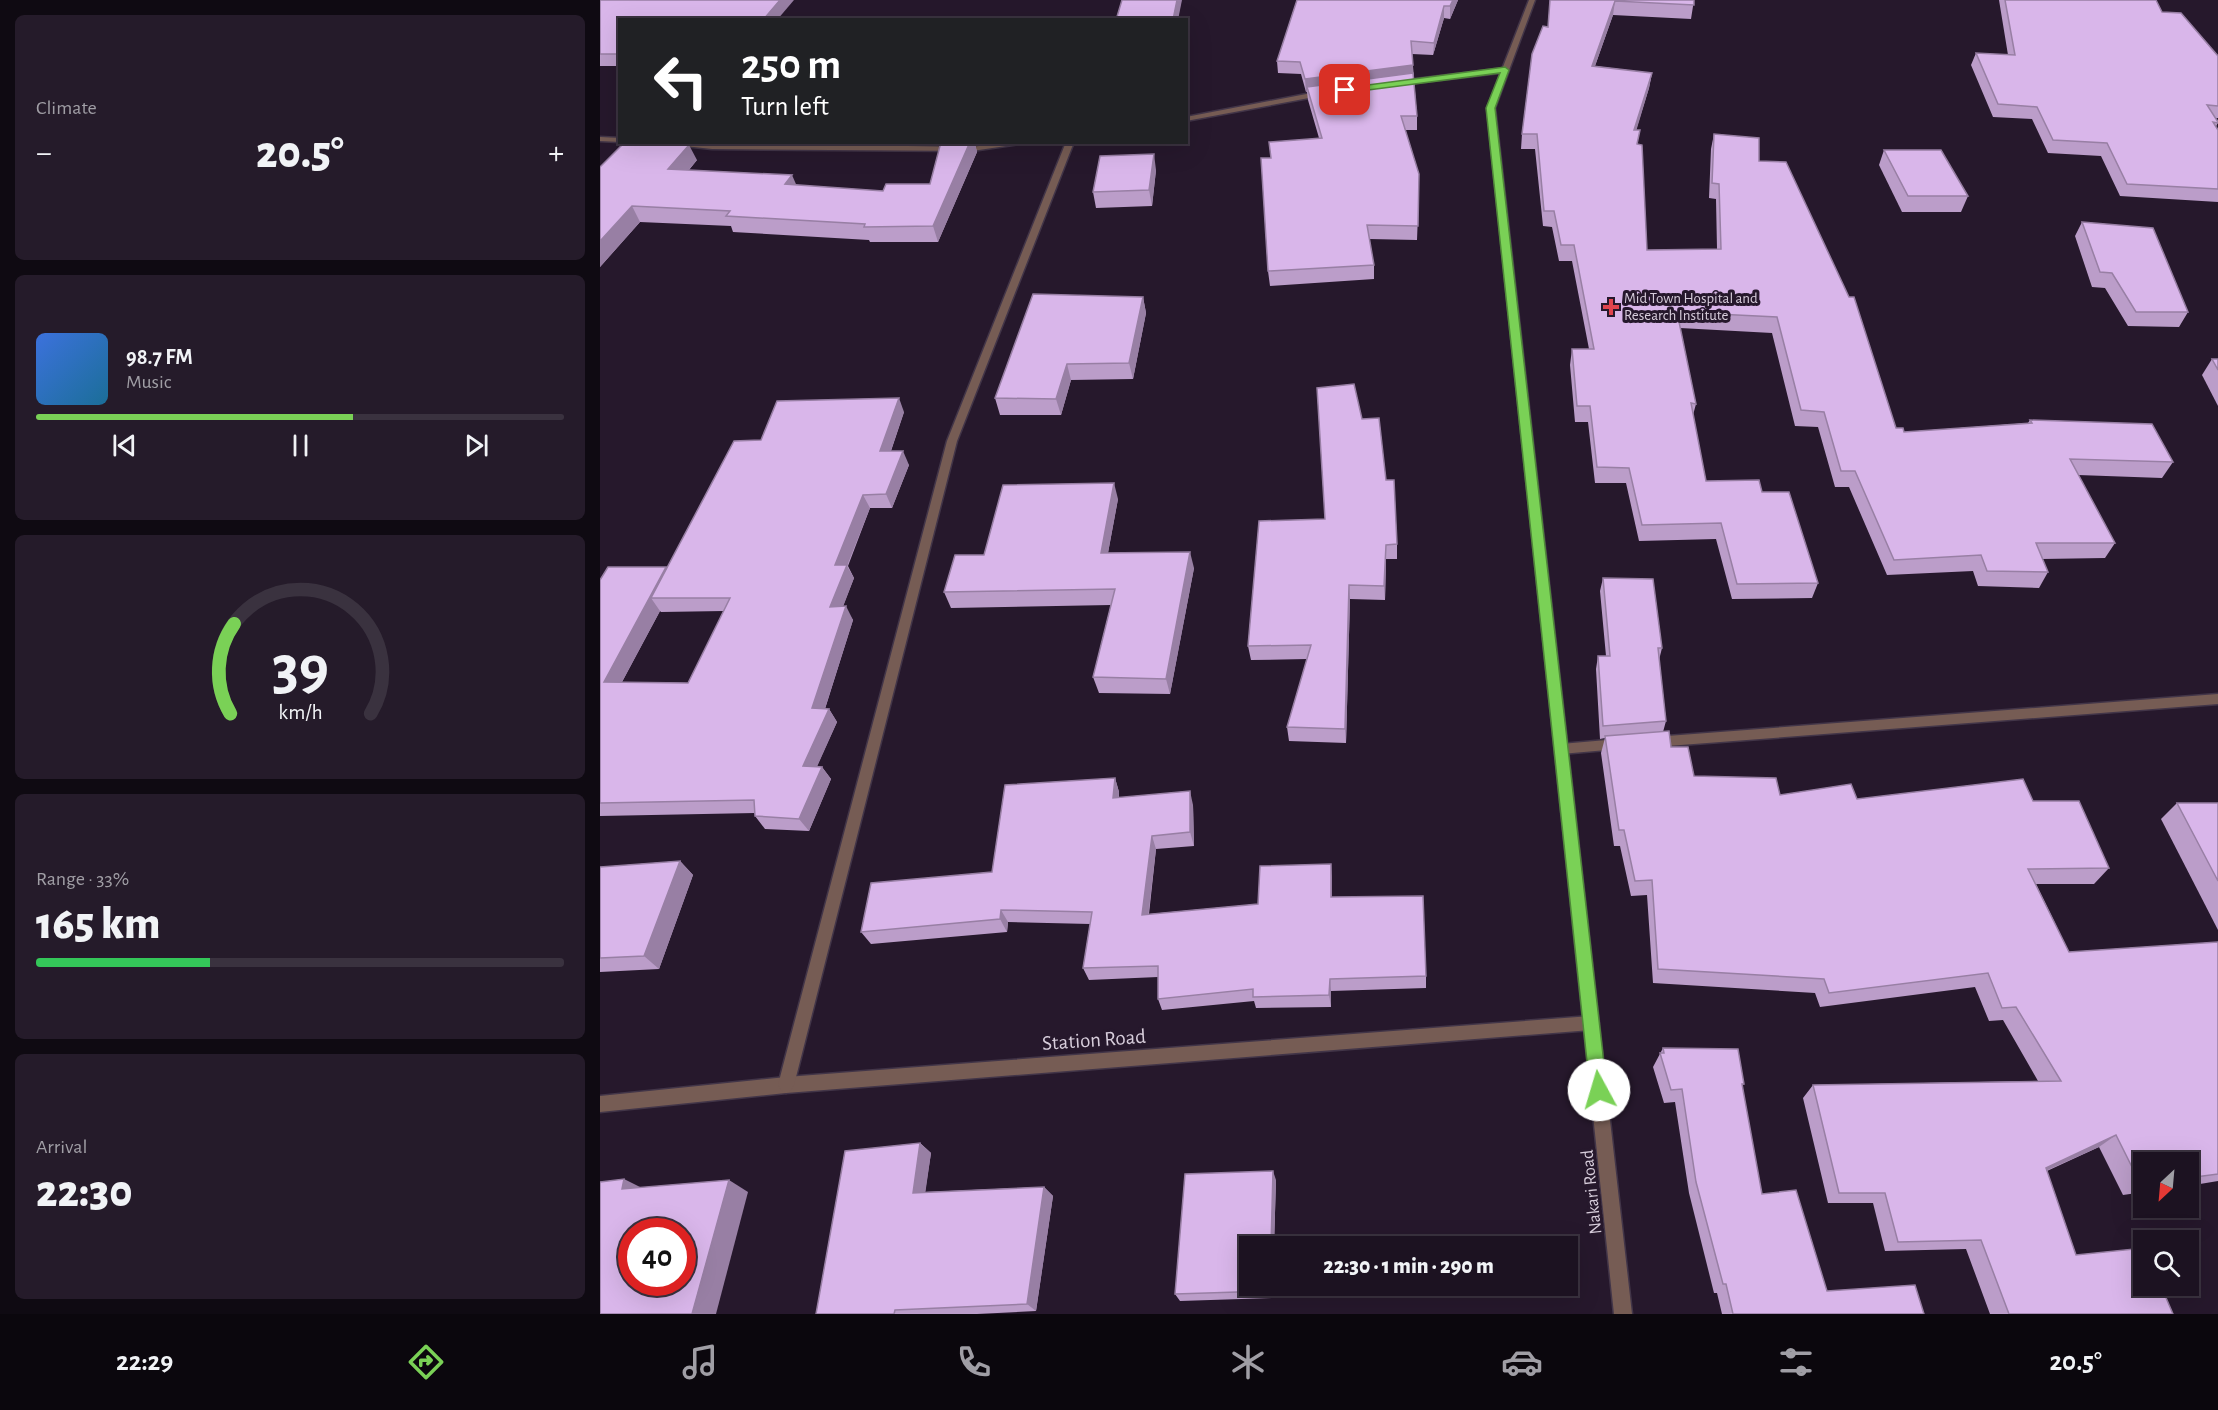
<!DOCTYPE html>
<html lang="en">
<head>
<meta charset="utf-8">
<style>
	:root { --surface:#1c1221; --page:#251b2a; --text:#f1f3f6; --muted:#a09ea5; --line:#3a323f; --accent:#7ad156 }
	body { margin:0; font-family:"Alegreya Sans",sans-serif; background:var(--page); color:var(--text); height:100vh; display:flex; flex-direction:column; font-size:22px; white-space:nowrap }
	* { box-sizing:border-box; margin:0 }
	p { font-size:20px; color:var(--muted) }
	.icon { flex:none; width:33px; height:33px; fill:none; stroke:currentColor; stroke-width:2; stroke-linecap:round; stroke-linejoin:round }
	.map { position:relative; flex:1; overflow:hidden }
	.drawer { display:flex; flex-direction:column; gap:15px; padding:15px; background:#0f0a12; width:600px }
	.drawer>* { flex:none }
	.guide { position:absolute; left:18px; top:18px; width:570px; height:126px; border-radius:0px; box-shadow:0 6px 24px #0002,0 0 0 2px var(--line); background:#202124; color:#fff; overflow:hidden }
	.needle { width:39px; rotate:206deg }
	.tools { position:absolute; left:1533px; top:1152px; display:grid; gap:12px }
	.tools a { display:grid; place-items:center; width:66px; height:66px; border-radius:0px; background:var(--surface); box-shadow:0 6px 24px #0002,0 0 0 2px var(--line); font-size:30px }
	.speed { position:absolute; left:18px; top:1218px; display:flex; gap:12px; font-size:30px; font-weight:700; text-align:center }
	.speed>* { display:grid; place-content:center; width:78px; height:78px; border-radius:50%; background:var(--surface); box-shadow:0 6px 24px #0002,0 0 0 2px var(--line); line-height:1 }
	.speed .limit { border:9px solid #d22; background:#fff; color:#111 }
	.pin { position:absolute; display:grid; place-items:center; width:51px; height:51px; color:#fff; margin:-26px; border-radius:12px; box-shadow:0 3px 9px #0006 }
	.me { position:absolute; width:66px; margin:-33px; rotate:354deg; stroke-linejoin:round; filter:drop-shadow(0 0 4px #0008) }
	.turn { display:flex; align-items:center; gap:21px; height:126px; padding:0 24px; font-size:27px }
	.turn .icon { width:78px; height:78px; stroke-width:2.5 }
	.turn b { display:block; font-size:42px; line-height:51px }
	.big { font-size:45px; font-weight:800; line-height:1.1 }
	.drawer .widget { flex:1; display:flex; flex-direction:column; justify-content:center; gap:9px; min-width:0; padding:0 21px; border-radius:9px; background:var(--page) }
	.drawer .dial { align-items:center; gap:0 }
	.dial svg { height:156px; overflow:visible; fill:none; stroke:var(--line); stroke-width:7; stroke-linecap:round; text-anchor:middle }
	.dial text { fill:var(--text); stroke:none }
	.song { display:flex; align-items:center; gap:18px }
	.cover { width:72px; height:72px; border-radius:9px; background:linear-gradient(135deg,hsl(220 70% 55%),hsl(200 70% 35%)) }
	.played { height:6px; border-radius:3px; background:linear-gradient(90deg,var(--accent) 60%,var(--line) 60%) }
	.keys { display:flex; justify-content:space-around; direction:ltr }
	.heat { display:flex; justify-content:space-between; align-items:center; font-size:33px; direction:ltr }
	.charge { height:9px; border-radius:4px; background:linear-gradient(90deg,#34c759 33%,var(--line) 0) }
	.trip { position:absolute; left:639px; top:1236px; width:339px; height:60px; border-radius:0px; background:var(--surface); box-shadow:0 6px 24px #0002,0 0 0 2px var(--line); font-weight:800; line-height:60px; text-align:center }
	.tab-bar { display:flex; height:96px; justify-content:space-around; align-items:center; background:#0b070d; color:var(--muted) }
	.tab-bar .icon { width:42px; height:42px }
	.tab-bar .current { color:var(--accent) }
	.tab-bar b { font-size:27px; color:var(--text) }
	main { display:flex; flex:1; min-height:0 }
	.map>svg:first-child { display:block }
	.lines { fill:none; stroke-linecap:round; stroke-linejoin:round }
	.service-casing { stroke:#423548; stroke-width:3 }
	.minor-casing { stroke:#423548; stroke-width:3 }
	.tertiary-casing { stroke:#423548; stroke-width:3 }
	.service { fill:#765c54; fill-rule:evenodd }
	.minor { fill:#765c54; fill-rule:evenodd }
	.tertiary { fill:#765c54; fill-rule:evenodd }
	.wall { fill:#bb9dc9; fill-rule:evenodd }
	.shaded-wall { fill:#987fa4 }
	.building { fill:#d9b6ea; stroke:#987fa4; stroke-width:1.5; fill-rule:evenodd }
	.route { fill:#7ad156; stroke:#4f8838; stroke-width:1.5 }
	.health-dot { fill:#e0444e; stroke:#26182c; stroke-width:2 }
	.labels { text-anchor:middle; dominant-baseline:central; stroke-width:6; stroke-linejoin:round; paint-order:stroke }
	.far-poi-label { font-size:15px; fill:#d7cddb; stroke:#26182c; text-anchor:start }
	.street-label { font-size:18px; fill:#d7cddb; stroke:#26182c }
	.near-street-label { font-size:21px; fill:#d7cddb; stroke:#26182c }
</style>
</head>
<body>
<main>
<section class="drawer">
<div class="widget"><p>Climate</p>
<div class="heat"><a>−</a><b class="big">20.5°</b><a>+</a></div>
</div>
<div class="widget">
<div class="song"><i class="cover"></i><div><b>98.7 FM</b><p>Music</p></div></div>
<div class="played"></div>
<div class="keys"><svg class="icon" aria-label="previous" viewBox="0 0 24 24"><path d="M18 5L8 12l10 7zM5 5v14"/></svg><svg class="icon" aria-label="pause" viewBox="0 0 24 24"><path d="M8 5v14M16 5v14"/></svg><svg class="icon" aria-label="next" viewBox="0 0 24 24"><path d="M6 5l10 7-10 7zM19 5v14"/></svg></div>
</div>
<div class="widget dial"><svg viewBox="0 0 100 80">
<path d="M14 69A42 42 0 1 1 86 69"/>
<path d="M14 69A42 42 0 0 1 16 23" stroke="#7ad156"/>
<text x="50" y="56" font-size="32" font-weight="700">39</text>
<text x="50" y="72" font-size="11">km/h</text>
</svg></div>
<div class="widget"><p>Range · 33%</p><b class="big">165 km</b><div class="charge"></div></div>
<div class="widget"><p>Arrival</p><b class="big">22:30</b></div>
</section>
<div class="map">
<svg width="1618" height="1314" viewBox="0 0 1618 1314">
	<rect width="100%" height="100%" fill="#26182c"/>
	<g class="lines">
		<g class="service-casing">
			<polygon id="service" points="991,1016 996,1018 999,1023 996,1028 991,1030 186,1093 0,1112 0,1096 186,1077"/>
		</g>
		<g class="minor-casing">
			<g id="minor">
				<polygon points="905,68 908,68 908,72 799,85 795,83 799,81"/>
				<polygon points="722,91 725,91 725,95 586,121 586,117"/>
				<polygon points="0,137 20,138 20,142 0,141"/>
				<polygon points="47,142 372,147 407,142 434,142 372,151 112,149"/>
				<polygon points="466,142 474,142 357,441 194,1085 191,1090 186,1093 181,1090 178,1085 347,441"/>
				<polygon points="1618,694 1618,704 1054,747 1050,746 1048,742 1050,738 1054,737"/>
				<polygon points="1018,739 1022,740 1024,744 1022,748 1018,749 961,754 956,753 955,749 956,745 961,744"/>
			</g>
		</g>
		<g class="tertiary-casing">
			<polygon id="tertiary" points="929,0 935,0 895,108 1032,1314 1014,1314 887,108"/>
		</g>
		<use href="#service" class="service"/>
		<use href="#minor" class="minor"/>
		<use href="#tertiary" class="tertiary"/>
	</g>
	<g class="wall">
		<polygon points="0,0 20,20 20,66 0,66"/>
		<polygon points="697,0 858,0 850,19 844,18 833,55 812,54 817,116 817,130 805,130 819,188 817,240 769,239 774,265 774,279 670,286 668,271 671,158 719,138 708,100 707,92 706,92 701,74 678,73 677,61"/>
		<polygon points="950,0 1094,0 1091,19 1013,15 995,66 1052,73 1049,88 1036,130 1047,250 1117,249 1116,199 1109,198 1111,149 1114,134 1159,161 1296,428 1304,432 1428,423 1430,420 1573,462 1562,478 1478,475 1515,543 1505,558 1442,559 1448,572 1439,588 1378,586 1373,571 1287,575 1249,487 1235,487 1218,427 1195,426 1172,333 1080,328 1096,404 1093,415 1106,481 1162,492 1218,583 1212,598 1132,599 1116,539 1039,541 1026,483 995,483 988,422 975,422 970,365 972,349 989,349 972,261 959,261 952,227 943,226 935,149 921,149 922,134 948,27"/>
		<polygon points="1399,0 1556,0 1562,12 1618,56 1618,118 1616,118 1618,122 1616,127 1618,130 1618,202 1520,196 1501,156 1448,153 1432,119 1393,117 1371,65 1376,53 1408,55"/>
		<polygon points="341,142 382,142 381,143 375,144 377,152 338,242 270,242 269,240 133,232 131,226 40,222 0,267 0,167 97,160 89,170 197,185 283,191 330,184"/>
		<polygon points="1284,150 1368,196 1361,212 1302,212 1279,165"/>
		<polygon points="556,170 552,206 496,208 493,192"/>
		<polygon points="1482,222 1588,312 1579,327 1528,326 1505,288 1492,287 1475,236"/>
		<polygon points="543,297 546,313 533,379 471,380 461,415 400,415 395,398"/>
		<polygon points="1612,359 1618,359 1618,406 1602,375"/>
		<path d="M304 412 291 451 309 465 292 508H270L248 566 254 578 243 606 253 620 225 709H229L237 722 217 766 222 767 231 779 209 831 165 829 155 816V813L0 816V580L67 568 161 440ZM60 611 61 612 124 611 88 683 22 682Z"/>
		<polygon points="762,419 786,480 797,544 797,559 786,559 785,600 750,599 746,743 689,741 687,727 707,659 651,660 648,646 725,519"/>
		<polygon points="518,499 508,553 594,568 570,694 499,693 493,677 511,605 351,608 344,592 384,555"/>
		<polygon points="1003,578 1062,648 1059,660 1066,721 1063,732 1071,747 1094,776 1180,795 1257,799 1433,801 1509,868 1494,884 1436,884 1469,952 1618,942 1618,1181 1588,1186 1588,1162 1544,1162 1544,1192 1523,1195 1499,1147 1447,1171 1476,1255 1573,1314 1390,1314 1366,1249 1285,1251 1273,1203 1228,1203 1203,1098 1213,1085 1438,1081 1403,1020 1389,1021 1375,987 1220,1007 1215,993 1053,983 1047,895 1031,896 1020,846 1014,846 1001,753 1005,738 1000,739 996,669 998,656 1006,656 1000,591"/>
		<polygon points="515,778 519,792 519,798 593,805 594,846 556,849 549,914 658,904 732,877 732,897 826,976 826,988 731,991 731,1007 656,1008 654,1001 562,1010 558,999 558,977 489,980 483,968 490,924 408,922 407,932 271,944 261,932 392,872"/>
		<polygon points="1577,803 1618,803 1618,930 1561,819"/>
		<polygon points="80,861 93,875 59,969 0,972 0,867"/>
		<polygon points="1063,1048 1144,1084 1142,1086 1162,1194 1227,1291 1324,1314 1122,1314 1117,1293 1114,1293 1089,1193 1075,1102 1064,1103 1053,1067"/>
		<polygon points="320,1143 331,1153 325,1192 444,1187 453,1196 436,1311 377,1314 216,1314"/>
		<polygon points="676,1180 674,1246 650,1246 673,1286 673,1298 580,1301 575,1294"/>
	</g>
	<g class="shaded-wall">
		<polygon points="180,0 194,0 177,20 163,20"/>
		<polygon points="577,0 582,0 578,20 573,20"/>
		<polygon points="853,0 858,0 850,19 850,6"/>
		<polygon points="1015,1 1013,15 990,80 992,66"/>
		<polygon points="844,6 844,18 833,55 834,43"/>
		<polygon points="813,65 813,77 707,87 707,92 706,92 705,79"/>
		<polygon points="1052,73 1049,88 1032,145 1034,130"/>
		<polygon points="370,142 382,142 381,143 375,144 377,152 338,242 333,226"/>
		<polygon points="89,145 97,160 76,185 68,169"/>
		<polygon points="554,154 556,170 552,206 549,190"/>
		<polygon points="192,175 199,191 185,184"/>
		<polygon points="32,206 40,222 0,267 0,241"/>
		<polygon points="543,297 546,313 533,379 529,363"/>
		<polygon points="467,364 471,380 461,415 456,399"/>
		<polygon points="299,398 304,412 286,465 280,451"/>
		<polygon points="303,451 309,465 292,508 286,494"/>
		<polygon points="514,483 518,499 505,569 501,553"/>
		<polygon points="263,495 270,508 247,566 254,578 238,620 230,607 235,565"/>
		<polygon points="786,545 786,559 785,600 784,586"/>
		<polygon points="590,552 594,568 570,694 566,679"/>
		<polygon points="66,567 76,580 51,598 60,611 15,695 4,682"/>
		<polygon points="749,585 750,599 746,743 745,729"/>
		<polygon points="246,606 253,620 221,721 212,708"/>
		<polygon points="229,709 237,722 212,778 203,766"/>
		<polygon points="222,767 231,779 209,831 199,819"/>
		<polygon points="515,778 519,792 518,812 513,798"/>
		<polygon points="590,791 593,805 594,846 590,832"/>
		<polygon points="552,836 556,849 547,927 542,915"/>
		<polygon points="80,861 93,875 59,969 44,956"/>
		<polygon points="731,864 732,877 732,909 731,897"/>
		<polygon points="401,910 408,922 407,932 400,919"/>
		<polygon points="730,979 731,991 731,1007 729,995"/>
		<polygon points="1516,1135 1499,1147 1430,1178 1446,1168"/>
		<polygon points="320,1143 331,1153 324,1202 313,1193"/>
		<polygon points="673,1171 676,1180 674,1246 671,1246"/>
		<polygon points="24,1179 46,1190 22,1189"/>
		<polygon points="129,1180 148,1192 116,1314 92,1314"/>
		<polygon points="444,1187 453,1196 436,1311 427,1304"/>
		<polygon points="670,1286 673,1286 673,1298 669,1291"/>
	</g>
	<g class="building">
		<polygon points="0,0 180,0 163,20 20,20 20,54 0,54"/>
		<polygon points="522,0 577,0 573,20 516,20"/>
		<polygon points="697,0 853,0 850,6 844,6 834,43 811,41 813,65 705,79 700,62 677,61"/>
		<polygon points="950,0 1094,0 1094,5 1015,1 992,66 1052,73 1034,130 1040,130 1037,144 1042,145 1047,250 1121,249 1119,184 1112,183 1114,134 1159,138 1159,161 1186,162 1249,297 1254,297 1296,428 1303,428 1304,432 1432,423 1430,420 1552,424 1573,462 1470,459 1515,543 1436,543 1448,572 1387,571 1381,555 1294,560 1255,471 1241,471 1224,412 1201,410 1177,317 1077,312 1096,404 1091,403 1106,481 1159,480 1162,492 1189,492 1218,583 1137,584 1121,523 1042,525 1029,468 997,467 990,406 977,406 972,349 994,349 974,245 961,245 954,211 944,211 937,134 922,134 932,54 943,26 948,27"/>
		<polygon points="1405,0 1556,0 1562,12 1581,13 1618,56 1618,106 1607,105 1618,122 1618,123 1613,122 1618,130 1618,189 1527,184 1507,143 1453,140 1437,107 1398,104 1376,53 1415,55"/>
		<polygon points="813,73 817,116 801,116 819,174 818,226 767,225 774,265 668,271 661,158 671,158 669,142 722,138 707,87"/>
		<polygon points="341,142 370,142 333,226 264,227 265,224 126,216 130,211 32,206 0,241 0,167 24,143 89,145 68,169 192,175 185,184 283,191 286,184 330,184"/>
		<polygon points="1284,150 1341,150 1368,196 1308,196"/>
		<polygon points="554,154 549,190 493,192 500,156"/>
		<polygon points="1482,222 1553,228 1588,312 1536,312 1512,273 1500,272"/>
		<polygon points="433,294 543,297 529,363 467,364 456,399 395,398"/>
		<polygon points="1612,359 1618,359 1618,370"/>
		<polygon points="754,384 762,419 779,418 786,480 794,480 797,544 786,545 784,586 749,585 745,729 687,727 711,645 648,646 659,521 725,519 717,388"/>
		<polygon points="299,398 280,451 303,451 286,494 263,495 235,565 247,565 230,607 246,606 212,708 229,709 203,766 222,767 199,819 155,816 154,800 0,803 0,580 8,567 66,567 4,682 88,683 130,598 51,598 134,441 161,440 177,401"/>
		<polygon points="514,483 501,553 590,552 566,679 493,677 515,589 344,592 355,555 384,555 403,485"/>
		<polygon points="1003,578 1053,579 1062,648 1058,648 1066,721 1003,726 998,656 1010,656"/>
		<polygon points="1069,731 1071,747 1088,747 1094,776 1176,778 1180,795 1251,784 1257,799 1423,779 1433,801 1479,801 1509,868 1428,869 1469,952 1618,942 1618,1174 1588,1178 1588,1162 1544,1162 1544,1184 1541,1185 1516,1135 1446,1168 1476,1255 1544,1248 1544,1286 1561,1286 1573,1314 1409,1314 1381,1240 1298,1242 1285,1193 1239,1193 1213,1085 1461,1081 1416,1007 1402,1008 1388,973 1229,993 1224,979 1058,969 1052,880 1035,881 1024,830 1019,830 1005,736"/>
		<polygon points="515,778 513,798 590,791 590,832 552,836 542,915 658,904 660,866 731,864 731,897 823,896 826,976 730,979 729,995 653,997 653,989 558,999 558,966 483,968 492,912 401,910 400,919 261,932 271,883 392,872 405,785"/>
		<polygon points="1577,803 1618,803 1618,881"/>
		<polygon points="80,861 44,956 0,958 0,867"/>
		<polygon points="1063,1048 1138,1049 1144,1084 1142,1084 1162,1194 1196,1190 1227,1291 1315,1285 1324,1314 1133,1314 1126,1284 1123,1284 1096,1182 1082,1089 1071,1090 1060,1053 1064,1053"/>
		<polygon points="320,1143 313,1193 444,1187 427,1304 295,1310 294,1314 216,1314 245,1151"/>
		<polygon points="673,1171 671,1246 650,1246 650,1286 670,1286 669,1291 575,1294 585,1174"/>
		<path d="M24 1179 22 1189 129 1180 92 1314H0V1182ZM32 1232H82V1282H32Z"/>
	</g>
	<polygon class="route" points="905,67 909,70 895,108 1007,1090 1005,1097 999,1099 992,1097 990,1090 886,108 900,73 745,93 741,90 745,88"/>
	<path class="health-dot" d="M1008 298h6v6h6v6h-6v6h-6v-6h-6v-6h6z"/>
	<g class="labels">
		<g class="far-poi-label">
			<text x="1024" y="298">Mid Town Hospital and<tspan x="1024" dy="17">Research Institute</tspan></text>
		</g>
		<g class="street-label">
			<text transform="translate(992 1192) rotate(-96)">Nakari Road</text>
		</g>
		<g class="near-street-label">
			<text transform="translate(494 1040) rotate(-4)">Station Road</text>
		</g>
	</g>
</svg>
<div class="tools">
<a><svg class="needle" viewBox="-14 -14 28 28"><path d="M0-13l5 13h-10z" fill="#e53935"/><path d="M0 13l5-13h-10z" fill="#a09ea5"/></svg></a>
<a><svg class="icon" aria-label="search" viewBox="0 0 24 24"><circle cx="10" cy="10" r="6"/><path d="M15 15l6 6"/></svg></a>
</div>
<div class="speed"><div class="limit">40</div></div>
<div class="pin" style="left:745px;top:90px;background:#d93025"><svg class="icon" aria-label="arrive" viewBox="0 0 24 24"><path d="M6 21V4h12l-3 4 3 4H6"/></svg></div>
<svg class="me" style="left:999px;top:1090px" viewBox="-20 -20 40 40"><circle r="19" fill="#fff"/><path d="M0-13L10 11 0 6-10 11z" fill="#7ad156"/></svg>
<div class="trip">22:30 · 1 min · 290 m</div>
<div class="guide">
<div class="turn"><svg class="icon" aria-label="left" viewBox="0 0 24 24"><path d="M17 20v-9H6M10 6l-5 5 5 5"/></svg><div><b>250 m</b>Turn left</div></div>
</div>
</div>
</main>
<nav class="tab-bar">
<b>22:29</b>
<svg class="icon current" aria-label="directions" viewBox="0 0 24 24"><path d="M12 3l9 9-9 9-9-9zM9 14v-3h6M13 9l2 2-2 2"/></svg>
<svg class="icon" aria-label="music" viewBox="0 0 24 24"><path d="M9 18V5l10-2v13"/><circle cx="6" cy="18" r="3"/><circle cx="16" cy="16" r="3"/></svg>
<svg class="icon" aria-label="phone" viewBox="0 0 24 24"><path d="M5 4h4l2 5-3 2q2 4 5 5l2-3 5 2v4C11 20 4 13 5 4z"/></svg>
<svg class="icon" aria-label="climate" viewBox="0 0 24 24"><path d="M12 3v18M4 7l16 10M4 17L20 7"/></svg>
<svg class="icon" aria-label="car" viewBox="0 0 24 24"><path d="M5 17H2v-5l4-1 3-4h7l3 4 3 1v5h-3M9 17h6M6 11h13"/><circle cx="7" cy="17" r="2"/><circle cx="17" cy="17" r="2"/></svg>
<svg class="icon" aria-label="filters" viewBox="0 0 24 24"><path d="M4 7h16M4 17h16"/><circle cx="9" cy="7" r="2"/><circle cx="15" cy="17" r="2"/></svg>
<b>20.5°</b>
</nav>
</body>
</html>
